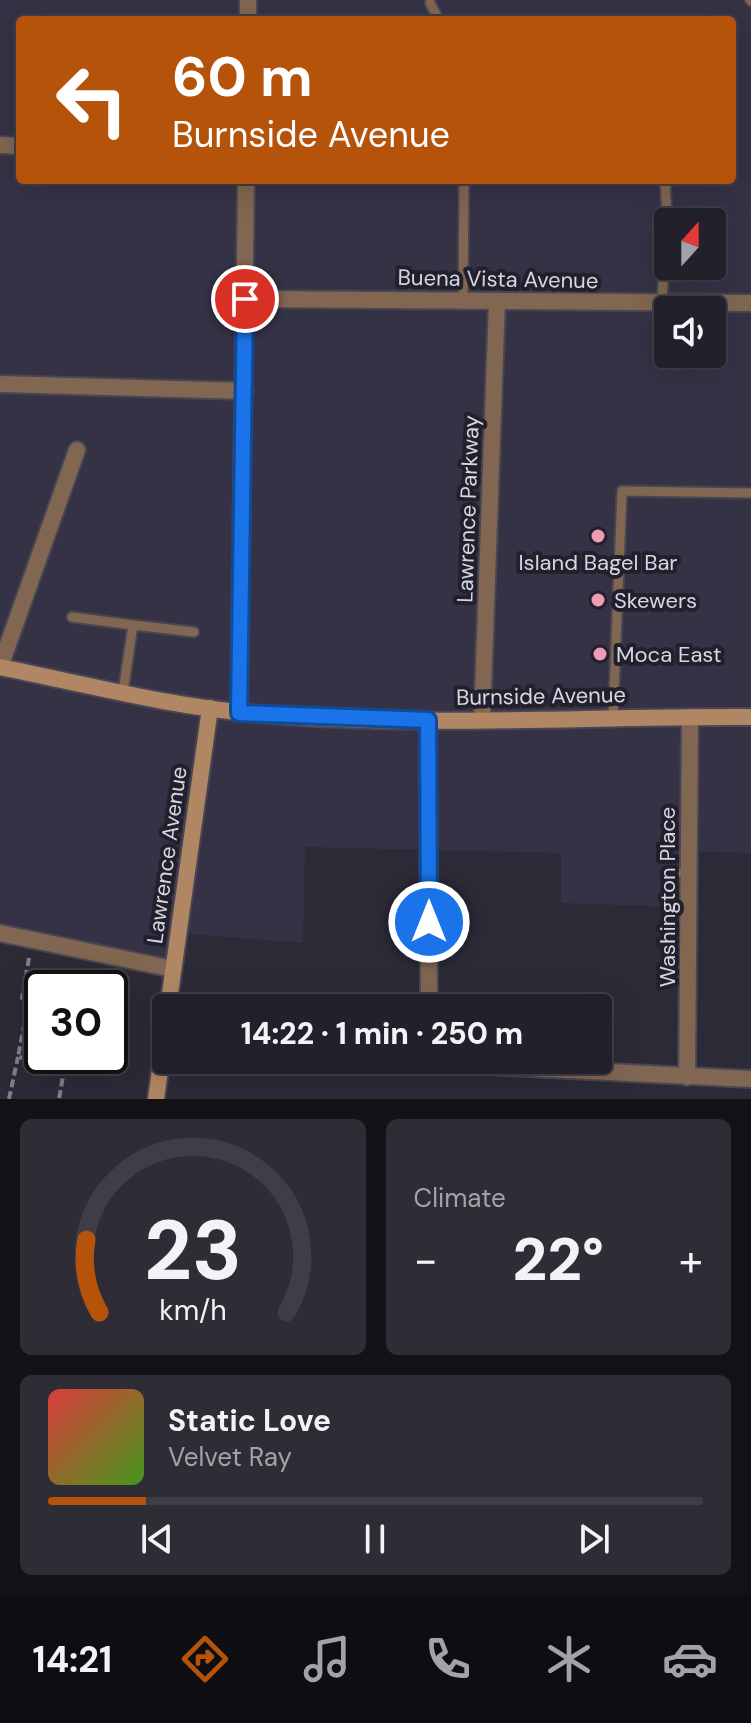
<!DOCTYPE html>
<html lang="en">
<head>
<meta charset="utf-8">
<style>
	:root { --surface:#22202a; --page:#2e2d36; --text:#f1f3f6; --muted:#a2a3a8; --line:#3f3e47; --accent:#b45309 }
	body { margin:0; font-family:"DM Sans",sans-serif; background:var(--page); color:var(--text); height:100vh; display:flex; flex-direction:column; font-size:30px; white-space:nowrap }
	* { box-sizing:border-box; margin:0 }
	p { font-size:26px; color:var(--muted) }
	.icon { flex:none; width:44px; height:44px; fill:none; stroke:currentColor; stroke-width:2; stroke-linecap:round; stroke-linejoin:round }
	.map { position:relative; height:1099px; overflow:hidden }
	.details { display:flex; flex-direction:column; gap:20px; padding:20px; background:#131217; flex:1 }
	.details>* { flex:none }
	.hud { position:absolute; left:16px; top:16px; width:720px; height:168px; border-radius:8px; box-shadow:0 8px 32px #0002,0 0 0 2px var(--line); background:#b45309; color:#fff; overflow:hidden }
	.needle { width:52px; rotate:21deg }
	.fabs { position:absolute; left:654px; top:208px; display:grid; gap:16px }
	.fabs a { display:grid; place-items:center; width:72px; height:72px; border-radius:8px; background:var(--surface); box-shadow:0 8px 32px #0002,0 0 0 2px var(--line); font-size:40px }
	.speed { position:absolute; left:24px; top:970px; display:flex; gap:16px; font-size:40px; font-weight:700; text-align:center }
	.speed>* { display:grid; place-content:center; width:104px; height:104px; border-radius:50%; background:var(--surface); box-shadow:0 8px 32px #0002,0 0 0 2px var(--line); line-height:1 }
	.speed .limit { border:4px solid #111; border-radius:12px; background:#fff; color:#111 }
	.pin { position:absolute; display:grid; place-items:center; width:68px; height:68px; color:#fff; margin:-34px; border:4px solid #fff; border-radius:50%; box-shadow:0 2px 8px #0007 }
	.me { position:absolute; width:88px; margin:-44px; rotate:0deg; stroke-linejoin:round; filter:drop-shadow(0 0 6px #0008) }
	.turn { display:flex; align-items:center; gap:28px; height:168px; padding:0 24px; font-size:36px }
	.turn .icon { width:104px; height:104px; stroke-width:2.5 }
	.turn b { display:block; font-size:56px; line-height:68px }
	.big { font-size:60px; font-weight:800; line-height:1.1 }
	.details .widget { flex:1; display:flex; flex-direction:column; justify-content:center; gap:12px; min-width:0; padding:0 28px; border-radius:12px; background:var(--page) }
	.details .dial { align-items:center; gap:0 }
	.dial svg { height:208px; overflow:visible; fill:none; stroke:var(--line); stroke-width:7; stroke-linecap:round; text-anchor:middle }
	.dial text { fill:var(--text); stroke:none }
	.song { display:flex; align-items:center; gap:24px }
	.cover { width:96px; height:96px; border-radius:12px; background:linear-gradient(135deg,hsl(0 70% 55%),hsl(100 70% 35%)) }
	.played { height:8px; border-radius:4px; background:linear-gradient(90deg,var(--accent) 15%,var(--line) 15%) }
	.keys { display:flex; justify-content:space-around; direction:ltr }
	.heat { display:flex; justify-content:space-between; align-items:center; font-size:44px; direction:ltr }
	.details .tiles { flex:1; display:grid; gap:20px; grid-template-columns:1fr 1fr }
	.widget:last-child { grid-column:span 2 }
	.trip { position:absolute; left:152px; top:994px; width:460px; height:80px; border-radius:8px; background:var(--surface); box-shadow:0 8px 32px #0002,0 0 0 2px var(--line); font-weight:800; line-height:80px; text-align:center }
	.menu { display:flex; height:128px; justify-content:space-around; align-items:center; background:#0e0d11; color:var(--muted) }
	.menu .icon { width:56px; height:56px }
	.menu .selected { color:var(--accent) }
	.menu b { font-size:36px; color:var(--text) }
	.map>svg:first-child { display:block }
	.built { fill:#363246; fill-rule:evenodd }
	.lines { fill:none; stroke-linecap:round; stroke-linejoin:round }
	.lane-casing { stroke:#484653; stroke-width:13 }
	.street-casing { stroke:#484653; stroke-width:20 }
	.secondary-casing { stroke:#484653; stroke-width:20 }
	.path { stroke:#817e8a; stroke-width:4; stroke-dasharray:8 4; stroke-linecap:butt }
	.lane { stroke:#816651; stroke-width:9 }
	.street { stroke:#816651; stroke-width:16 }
	.secondary { stroke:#b08664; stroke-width:16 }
	.route-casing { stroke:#114b97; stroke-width:20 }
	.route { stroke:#1a73e8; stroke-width:14 }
	.poi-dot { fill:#f09ab6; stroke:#23202e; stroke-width:3 }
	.labels { text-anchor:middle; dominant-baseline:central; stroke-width:8; stroke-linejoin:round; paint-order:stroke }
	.street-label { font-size:22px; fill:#d8d6df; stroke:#23202e }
	.poi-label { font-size:22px; fill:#d8d6df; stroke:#23202e; text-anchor:start }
</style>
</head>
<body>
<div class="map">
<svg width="751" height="1099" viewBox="0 0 751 1099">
	<rect width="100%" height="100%" fill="#2d2a38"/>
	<path class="built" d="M0 0H751V853L684 851 681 907 561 903V853L305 847 303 943 177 933 171 967 0 932ZM20 20H732V180H20ZM668 222H712V266H668ZM668 310H712V354H668Z"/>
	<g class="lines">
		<g class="lane-casing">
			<g id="lane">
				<polyline points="750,0 751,1"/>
				<polyline points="430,3 439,20"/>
				<polyline points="463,301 464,180"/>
				<polyline points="662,302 667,216 665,180"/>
				<polyline points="72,617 133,625 123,692"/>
				<polyline points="133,625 194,632"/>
				<polyline points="613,717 622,491 751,493"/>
				<polyline points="668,872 689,873"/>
			</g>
		</g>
		<g class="street-casing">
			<g id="street">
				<polyline points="248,20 248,0"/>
				<polyline points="0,145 20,146"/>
				<polyline points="245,299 751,303"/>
				<polyline points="0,384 245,391"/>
				<polyline points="0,667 77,450"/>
				<polyline points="239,713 246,180"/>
				<polyline points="482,719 497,301"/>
				<polyline points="428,720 429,1008"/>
				<polyline points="0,933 173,969"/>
				<polyline points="275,1060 429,1063 751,1079"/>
				<polyline points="687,1077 690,717"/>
			</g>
		</g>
		<g class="secondary-casing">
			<g id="secondary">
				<path d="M0 667C85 684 171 707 258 714 421 728 587 716 751 717"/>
				<polyline points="168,1008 210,708"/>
				<polyline points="156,1099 166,1027"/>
			</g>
		</g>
		<g class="path">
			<polyline points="29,958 22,998 29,999 18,1057 65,1065 59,1099"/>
			<polyline points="9,1099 18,1057"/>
		</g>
		<use href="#lane" class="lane"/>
		<use href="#street" class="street"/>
		<use href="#secondary" class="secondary"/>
	</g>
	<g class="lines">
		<g class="route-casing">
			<polyline id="route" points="245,299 239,713 428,720 429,922"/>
		</g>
		<use href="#route" class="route"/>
	</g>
	<g class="poi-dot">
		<circle cx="598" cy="536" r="8"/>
		<circle cx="598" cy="600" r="8"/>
		<circle cx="600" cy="654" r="8"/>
	</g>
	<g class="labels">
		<g class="street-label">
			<text transform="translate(498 279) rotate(1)">Buena Vista Avenue</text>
			<text transform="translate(468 509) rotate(-88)">Lawrence Parkway</text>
			<text transform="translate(541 696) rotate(-1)">Burnside Avenue</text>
			<text transform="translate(167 855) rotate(-82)">Lawrence Avenue</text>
			<text transform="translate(667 897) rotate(-90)">Washington Place</text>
		</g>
		<g class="poi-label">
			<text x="598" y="562" text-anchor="middle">Island Bagel Bar</text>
			<text x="614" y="600">Skewers</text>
			<text x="616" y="654">Moca East</text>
		</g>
	</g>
</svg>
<div class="fabs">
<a><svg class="needle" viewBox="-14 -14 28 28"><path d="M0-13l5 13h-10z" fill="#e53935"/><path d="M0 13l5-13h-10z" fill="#a2a3a8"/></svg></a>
<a><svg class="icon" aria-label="sound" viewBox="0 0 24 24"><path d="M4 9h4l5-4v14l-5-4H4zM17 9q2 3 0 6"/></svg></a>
</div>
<div class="speed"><div class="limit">30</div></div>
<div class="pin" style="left:245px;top:299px;background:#d93025"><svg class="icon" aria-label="arrive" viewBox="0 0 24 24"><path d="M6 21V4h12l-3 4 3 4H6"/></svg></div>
<svg class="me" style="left:429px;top:922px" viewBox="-20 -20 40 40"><circle r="17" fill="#1a73e8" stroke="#fff" stroke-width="3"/><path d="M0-11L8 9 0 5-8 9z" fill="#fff"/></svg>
<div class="trip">14:22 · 1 min · 250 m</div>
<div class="hud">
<div class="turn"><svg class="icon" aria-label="left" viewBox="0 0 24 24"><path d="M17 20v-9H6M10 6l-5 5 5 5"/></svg><div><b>60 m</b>Burnside Avenue</div></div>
</div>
</div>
<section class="details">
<div class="tiles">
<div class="widget dial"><svg viewBox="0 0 100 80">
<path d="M14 69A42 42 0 1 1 86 69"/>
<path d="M14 69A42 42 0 0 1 9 41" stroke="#b45309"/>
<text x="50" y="56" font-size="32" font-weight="700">23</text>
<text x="50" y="72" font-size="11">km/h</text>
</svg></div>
<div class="widget"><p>Climate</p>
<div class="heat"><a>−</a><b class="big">22°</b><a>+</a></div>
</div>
<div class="widget">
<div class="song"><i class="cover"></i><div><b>Static Love</b><p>Velvet Ray</p></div></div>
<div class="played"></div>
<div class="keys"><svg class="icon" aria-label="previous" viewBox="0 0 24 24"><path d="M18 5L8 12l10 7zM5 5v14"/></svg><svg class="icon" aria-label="pause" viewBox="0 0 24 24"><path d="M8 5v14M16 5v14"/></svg><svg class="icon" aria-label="next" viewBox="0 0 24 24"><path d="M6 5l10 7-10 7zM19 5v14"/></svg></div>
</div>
</div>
</section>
<nav class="menu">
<b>14:21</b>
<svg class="icon selected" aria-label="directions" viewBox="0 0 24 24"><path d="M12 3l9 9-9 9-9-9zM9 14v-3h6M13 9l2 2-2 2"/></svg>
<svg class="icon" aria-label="music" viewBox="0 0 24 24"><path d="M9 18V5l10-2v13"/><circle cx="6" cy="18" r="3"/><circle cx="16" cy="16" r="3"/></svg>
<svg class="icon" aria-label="phone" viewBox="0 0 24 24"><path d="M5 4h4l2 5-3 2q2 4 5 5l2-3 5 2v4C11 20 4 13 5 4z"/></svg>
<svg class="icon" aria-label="climate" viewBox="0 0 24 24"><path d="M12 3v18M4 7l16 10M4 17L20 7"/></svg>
<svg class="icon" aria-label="car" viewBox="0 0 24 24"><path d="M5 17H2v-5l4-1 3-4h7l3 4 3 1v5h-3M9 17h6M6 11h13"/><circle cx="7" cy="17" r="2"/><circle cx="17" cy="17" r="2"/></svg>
</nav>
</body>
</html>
